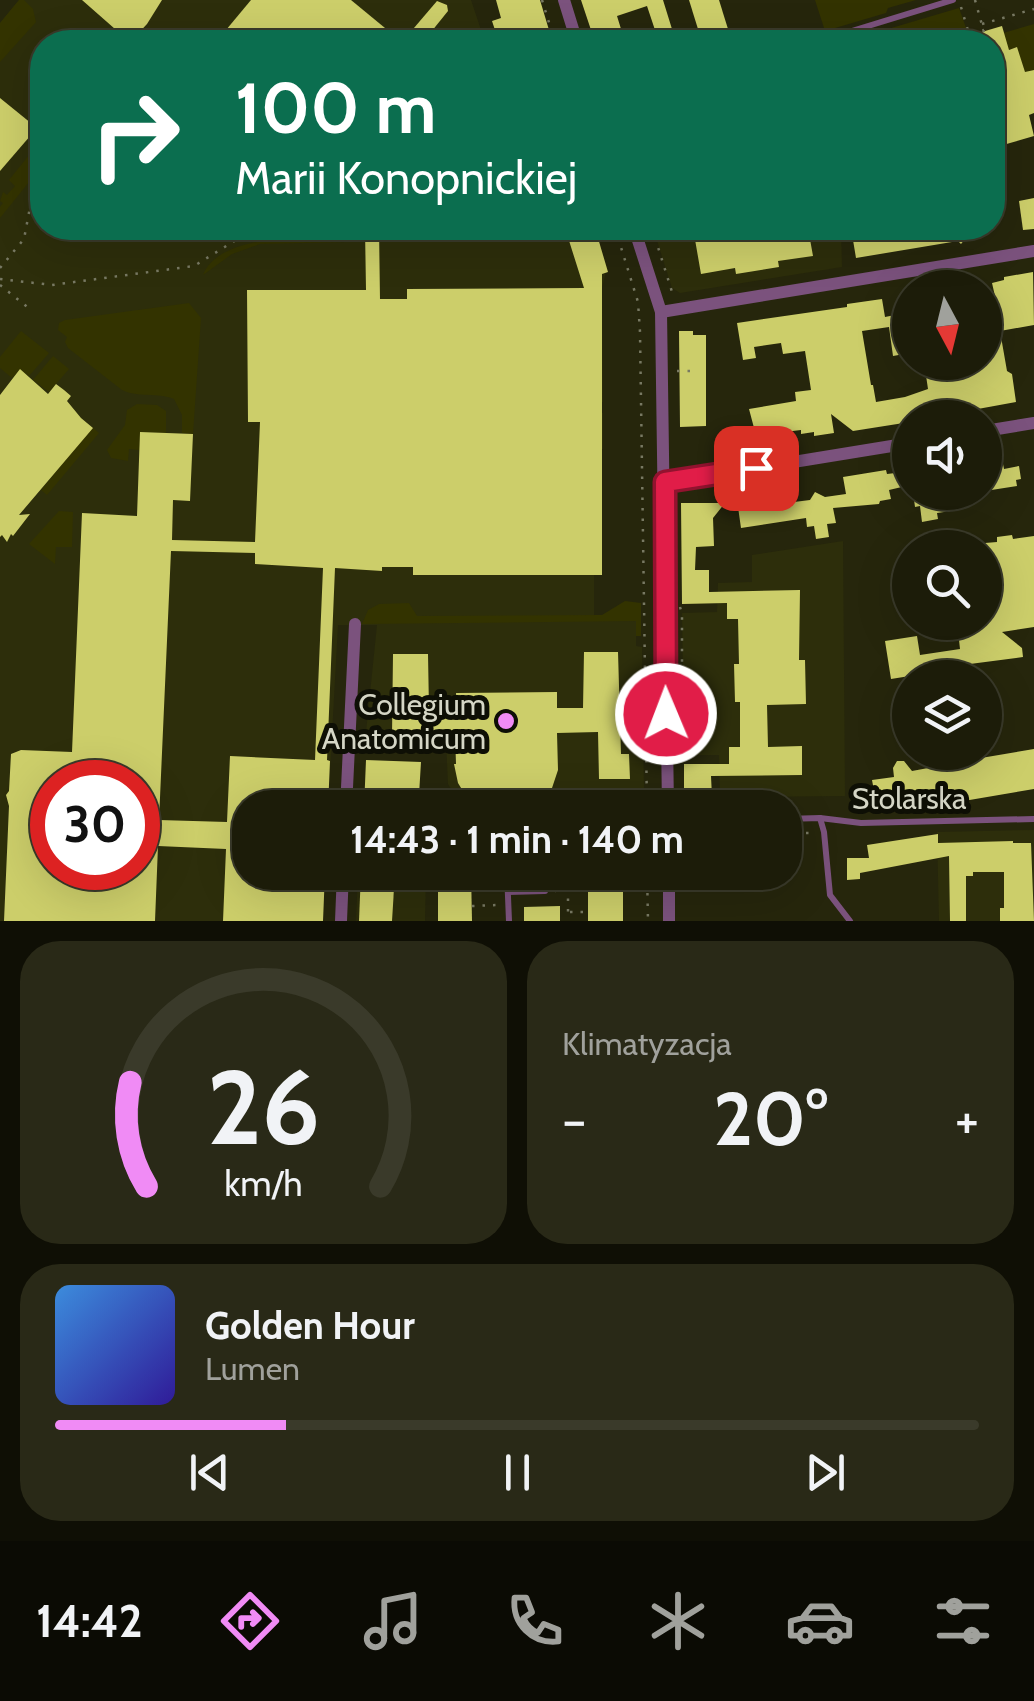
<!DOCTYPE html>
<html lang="pl">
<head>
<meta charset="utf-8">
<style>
	:root { --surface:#1c1c09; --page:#292917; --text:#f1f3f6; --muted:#a0a19c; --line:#3a3a2a; --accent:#f08bf5 }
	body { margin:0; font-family:Cabin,sans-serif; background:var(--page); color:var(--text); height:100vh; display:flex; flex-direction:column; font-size:38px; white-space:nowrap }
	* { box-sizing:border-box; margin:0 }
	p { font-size:32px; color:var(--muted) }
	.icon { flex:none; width:55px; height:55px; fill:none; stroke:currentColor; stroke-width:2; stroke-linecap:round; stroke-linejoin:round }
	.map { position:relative; height:921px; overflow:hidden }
	.side { display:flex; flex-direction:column; gap:20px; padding:20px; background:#0f0f05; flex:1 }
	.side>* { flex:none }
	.top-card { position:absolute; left:30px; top:30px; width:975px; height:210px; border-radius:40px; box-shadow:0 10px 40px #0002,0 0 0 2px var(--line); background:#0b6e4f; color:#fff; overflow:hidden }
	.needle { width:65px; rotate:173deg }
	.controls { position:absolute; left:892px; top:270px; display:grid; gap:20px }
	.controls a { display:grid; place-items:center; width:110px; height:110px; border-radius:50%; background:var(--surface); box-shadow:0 10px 40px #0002,0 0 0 2px var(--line); font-size:50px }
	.speed { position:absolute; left:30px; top:760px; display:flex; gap:20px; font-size:50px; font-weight:700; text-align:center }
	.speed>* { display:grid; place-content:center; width:130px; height:130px; border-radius:50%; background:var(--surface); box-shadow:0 10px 40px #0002,0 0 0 2px var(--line); line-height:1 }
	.speed .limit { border:15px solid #d22; background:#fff; color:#111 }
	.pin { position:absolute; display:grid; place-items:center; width:85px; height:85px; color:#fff; margin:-42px; border-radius:20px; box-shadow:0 5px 15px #0006 }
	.me { position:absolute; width:110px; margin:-55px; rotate:359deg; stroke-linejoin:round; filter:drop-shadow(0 0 8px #0008) }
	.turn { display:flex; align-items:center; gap:35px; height:210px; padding:0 40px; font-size:45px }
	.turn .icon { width:130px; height:130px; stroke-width:2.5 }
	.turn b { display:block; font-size:70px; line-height:85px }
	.big { font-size:75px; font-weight:700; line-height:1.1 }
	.side .tile { flex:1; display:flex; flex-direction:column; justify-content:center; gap:15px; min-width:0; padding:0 35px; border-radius:40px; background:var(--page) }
	.side .dial { align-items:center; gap:0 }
	.dial svg { height:260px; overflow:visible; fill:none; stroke:var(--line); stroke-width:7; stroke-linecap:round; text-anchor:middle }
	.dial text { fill:var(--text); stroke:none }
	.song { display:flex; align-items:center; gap:30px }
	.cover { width:120px; height:120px; border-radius:15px; background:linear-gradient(135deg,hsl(210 70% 55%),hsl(250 70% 35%)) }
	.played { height:10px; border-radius:5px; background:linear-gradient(90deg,var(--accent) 25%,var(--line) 25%) }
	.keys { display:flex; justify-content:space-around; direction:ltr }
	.heat { display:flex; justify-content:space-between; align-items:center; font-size:55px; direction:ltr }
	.side .tiles { flex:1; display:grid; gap:20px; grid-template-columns:1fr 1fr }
	.tile:last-child { grid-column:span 2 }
	.trip { position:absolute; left:232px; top:790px; width:570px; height:100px; border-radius:40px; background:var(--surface); box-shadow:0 10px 40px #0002,0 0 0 2px var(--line); font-weight:700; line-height:100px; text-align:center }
	.tabs { display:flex; height:160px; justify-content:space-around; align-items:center; background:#0b0b04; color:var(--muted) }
	.tabs .icon { width:70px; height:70px }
	.tabs .selected { color:var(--accent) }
	.tabs b { font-size:45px; color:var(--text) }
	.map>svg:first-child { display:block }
	.built { fill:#2d2e0b; fill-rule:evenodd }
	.green { fill:#330 }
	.building { fill:#ccce6a; fill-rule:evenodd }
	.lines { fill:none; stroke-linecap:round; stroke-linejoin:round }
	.path { stroke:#787963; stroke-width:2.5; stroke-dasharray:2.5 8; stroke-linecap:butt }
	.service { stroke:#7b527d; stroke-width:6 }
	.minor { stroke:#7b527d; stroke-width:12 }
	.route-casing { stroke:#92132f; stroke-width:25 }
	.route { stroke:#e11d48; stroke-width:18 }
	.poi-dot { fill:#f08bf5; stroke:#0e0f05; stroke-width:4 }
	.labels { text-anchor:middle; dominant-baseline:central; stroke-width:10; stroke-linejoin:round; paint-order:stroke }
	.poi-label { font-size:30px; fill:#d5d6c6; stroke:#0e0f05; text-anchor:end }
	.street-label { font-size:30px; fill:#d5d6c6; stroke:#0e0f05 }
</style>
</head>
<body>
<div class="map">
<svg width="1034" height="921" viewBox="0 0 1034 921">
	<rect width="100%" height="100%" fill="#26260c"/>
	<g class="built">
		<path d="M19 0H471L485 42H42V228H595L607 268 602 288 603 402H588V413H603V449L588 450 602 459V575H594V621H636V646L642 647 644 794H558L547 807H463L448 784 446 741 365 742 377 625H338L328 807 250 808V872L325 873 323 921H0V23ZM52 782H138V868H52Z"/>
		<polygon points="653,228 841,228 842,267 680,293 672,288"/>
		<polygon points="843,541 845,796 720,797 719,755 684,755 682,613 717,612 718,583 752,582 752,555"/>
		<polygon points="1034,830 1034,921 939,921 937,832"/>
		<polygon points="358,873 426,873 425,921 356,921"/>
	</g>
	<g class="green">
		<polygon points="19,0 24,0 33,9 36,22 0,62 0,23"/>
		<polygon points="815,0 916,0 888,8 886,13 825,31"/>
		<polygon points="959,8 971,42 844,42"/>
		<polygon points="1034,24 1034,70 1025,73 1017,48 1003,51 1003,33"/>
		<polygon points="42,139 42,151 39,155 42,159 42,166 0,218 0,207 3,203 0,201 3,192 7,195 15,186 9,180"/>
		<path d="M385 238 388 241 260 244 232 254 203 275C222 226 342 238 385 238Z"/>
		<path d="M189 303 201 318 193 434 182 433V415L174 399C157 392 138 398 122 390L68 348 65 342 67 337 58 330 59 323 65 320Z"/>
		<polygon points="21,331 49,353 29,376 20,370 12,378 0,368 0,357"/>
		<polygon points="53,356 69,369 49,392 33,380"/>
		<polygon points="137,404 157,405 166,411 166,433 140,432 139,450 129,449 128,461 111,458 107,450 125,425 127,410"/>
		<polygon points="92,427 99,433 47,495 41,490"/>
		<polygon points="59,511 73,512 72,547 56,547 55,564 29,544"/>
		<polygon points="625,601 641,603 641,636 636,636 636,621 362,624 368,610 379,604 409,603 417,616 602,615"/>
	</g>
	<g class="building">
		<polygon points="82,0 162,0 147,24 130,42 119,42 110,35 115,29"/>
		<polygon points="251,0 351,0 402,42 216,42"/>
		<polygon points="496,0 540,0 549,30 524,37 525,42 499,42 492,21 501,18"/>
		<polygon points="581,0 663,0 676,42 659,42 647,6 617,16 625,42 595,42"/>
		<polygon points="689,0 719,0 732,42 702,42"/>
		<polygon points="437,1 447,5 448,11 423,42 402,42"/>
		<polygon points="1002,26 1009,50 1017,47 1025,72 1034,70 1034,113 1029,115 1034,136 1003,145 997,124 992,126 992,42 958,42 958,39"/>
		<polygon points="0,98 37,128 0,171"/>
		<polygon points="1034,198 1034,229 1023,230 1019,201"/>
		<path d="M365 228H379L380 299H407V289L584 288 565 228H595L608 272 602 274V575H413V567H382V571L335 568 327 760 330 761 328 808H250V872H325L323 921H223L226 849 158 846 155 921H4L9 806 6 795 9 791 11 754 21 750 72 752 82 513 137 516 140 432 193 434 190 501 173 500 172 540 255 542 260 422H248L247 290H366ZM171 551 255 553V564L323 568 315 760 230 756 227 822 159 820ZM52 782H138V868H52Z"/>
		<polygon points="693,228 808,228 813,256 778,261 779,267 736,274 735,268 701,274"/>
		<polygon points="878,228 974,228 961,244 958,241 856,258 852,234 878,229"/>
		<polygon points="1033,272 1034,325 1000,331 1007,371 1012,374 1016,402 945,415 943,403 917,408 919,418 910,418 910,422 853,431 831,414 834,433 814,436 814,432 801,434 801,430 776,433 777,441 758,443 749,409 796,401 795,392 811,390 805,351 783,354 781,343 767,345 754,347 756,358 743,360 737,323 847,307 847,304 882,299 885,317 910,312 910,353 893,356 889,327 862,331 871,385 873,385 876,402 905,397 928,389 924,362 937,362 940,376 973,371 972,362 985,362 985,325 1000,318 992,283 1004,280 1004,277"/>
		<polygon points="679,331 693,331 693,335 706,335 706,426 680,427"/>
		<polygon points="20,369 48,394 56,384 64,390 71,396 67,401 81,418 93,428 19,515 30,514 13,536 11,534 7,542 2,535 0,537 0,395"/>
		<polygon points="1003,464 1004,469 1019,466 1021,479 1016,480 1017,486 985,491 985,471 989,470 988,467"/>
		<polygon points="886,470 887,474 904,472 906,486 889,490 891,499 880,501 879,504 833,508 836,523 827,524 829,537 816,539 814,526 807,527 806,518 741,528 737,500 741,499 741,496 753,494 753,491 771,488 772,491 784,489 786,503 810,500 815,492 825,497 846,494 843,477"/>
		<polygon points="913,492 948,492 951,511 937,513 938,519 922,522 920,506 915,507"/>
		<polygon points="681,503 725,503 713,518 714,546 696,547 695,570 709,570 709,592 800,590 799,660 805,660 806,704 767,705 768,747 802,746 802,775 711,776 712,797 684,798 684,764 729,764 729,747 740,747 740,702 735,702 734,664 739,664 738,619 727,619 727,603 682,604"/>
		<polygon points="1012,535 1013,539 1034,536 1034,627 1002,632 1022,648 1023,657 916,671 916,675 891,679 885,641 917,636 920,655 960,649 957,622 989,622 985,594 985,543 997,542 997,537"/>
		<polygon points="584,652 618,652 621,754 629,754 630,779 599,779 598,732 557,733 558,770 551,791 545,800 536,808 477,808 469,801 458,783 454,764 456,764 455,734 392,736 393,654 428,654 429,710 457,709 456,693 557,692 557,708 583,708"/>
		<polygon points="1034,749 1034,789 899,812 898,809 878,812 872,780 894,777 893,768 897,761 904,761 912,771 955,763 953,752 980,752 981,758"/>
		<polygon points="366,760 421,762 419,795 404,795 404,808 364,808"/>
		<polygon points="938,834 938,843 1013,841 1013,843 1031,843 1034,921 1000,921 1000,908 1004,908 1004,872 973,872 973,876 966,876 966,921 950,921 949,856 860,873 860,879 847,880 847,858 869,858 867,845"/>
		<polygon points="361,872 395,872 392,921 359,921"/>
		<polygon points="438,872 471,872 472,921 438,921"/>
		<polygon points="623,887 623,921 588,921 588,888"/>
		<polygon points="560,906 560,921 524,921 524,907"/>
	</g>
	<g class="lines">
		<g class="path">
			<polyline points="542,0 555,42"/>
			<polyline points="975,0 984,32"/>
			<polyline points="961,7 969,34 984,30"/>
			<polyline points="982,24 1034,9"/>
			<polyline points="615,228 638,302 640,332 647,808"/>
			<polyline points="652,228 673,295"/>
			<polyline points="0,268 24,239 34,186 42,176"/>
			<polyline points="0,279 52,285 194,266 236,240 256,235 284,232 538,233 553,228"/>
			<polyline points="0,285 31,310"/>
			<polyline points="677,371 693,371 693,373"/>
			<polyline points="680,607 682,614 682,759"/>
			<polyline points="785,833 813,833"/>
			<polyline points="591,872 592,883"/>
			<polyline points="647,872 648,921"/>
			<polyline points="472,887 496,887"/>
			<polyline points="568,888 568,918"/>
			<polyline points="555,891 592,884 648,885"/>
			<polyline points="472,906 497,905"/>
			<polyline points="570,912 584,912 588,914"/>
		</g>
		<g class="service">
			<polyline points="816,42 953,0"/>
			<polyline points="820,818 824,832 830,895 850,921"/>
			<polyline points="785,819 820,818 861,823 1034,819"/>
			<polyline points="507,872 509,921"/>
			<polyline points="508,892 545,891"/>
		</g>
		<g class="minor">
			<polyline points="564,0 577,42"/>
			<polyline points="634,228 661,312 668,808"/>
			<polyline points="661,312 1034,251"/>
			<polyline points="985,431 1034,423"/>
			<polyline points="665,483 910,443"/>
			<polyline points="346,808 355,624"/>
			<polyline points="669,872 669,921"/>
			<polyline points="341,921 343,872"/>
		</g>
	</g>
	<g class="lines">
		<g class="route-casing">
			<polyline id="route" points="666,714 665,482 756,468"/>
		</g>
		<use href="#route" class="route"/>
	</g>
	<circle class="poi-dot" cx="506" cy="721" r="10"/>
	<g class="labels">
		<g class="poi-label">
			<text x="486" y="704">Collegium<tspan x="486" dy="34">Anatomicum</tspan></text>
		</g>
		<g class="street-label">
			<text x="909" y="798">Stolarska</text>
		</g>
	</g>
</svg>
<div class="controls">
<a><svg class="needle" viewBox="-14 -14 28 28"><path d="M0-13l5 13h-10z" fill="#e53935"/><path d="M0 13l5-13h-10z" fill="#a0a19c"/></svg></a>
<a><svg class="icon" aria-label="sound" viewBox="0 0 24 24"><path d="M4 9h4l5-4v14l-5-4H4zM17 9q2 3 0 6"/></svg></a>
<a><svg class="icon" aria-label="search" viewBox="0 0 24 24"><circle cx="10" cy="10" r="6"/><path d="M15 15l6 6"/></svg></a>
<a><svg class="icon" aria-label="layers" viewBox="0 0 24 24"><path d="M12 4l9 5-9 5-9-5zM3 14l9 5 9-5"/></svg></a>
</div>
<div class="speed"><div class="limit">30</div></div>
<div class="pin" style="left:756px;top:468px;background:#d93025"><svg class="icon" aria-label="arrive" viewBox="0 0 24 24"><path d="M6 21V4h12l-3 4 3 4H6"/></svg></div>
<svg class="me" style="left:666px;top:714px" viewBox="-20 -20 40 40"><circle r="17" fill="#e11d48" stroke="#fff" stroke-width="3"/><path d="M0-11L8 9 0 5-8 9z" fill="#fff"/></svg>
<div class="trip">14:43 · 1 min · 140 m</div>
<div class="top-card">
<div class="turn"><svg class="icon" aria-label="right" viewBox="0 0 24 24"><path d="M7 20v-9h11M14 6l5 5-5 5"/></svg><div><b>100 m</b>Marii Konopnickiej</div></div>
</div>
</div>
<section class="side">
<div class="tiles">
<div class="tile dial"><svg viewBox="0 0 100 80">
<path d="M14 69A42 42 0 1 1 86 69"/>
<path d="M14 69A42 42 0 0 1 9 37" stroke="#f08bf5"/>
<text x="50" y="56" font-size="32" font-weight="700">26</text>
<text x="50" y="72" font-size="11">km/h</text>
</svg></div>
<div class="tile"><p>Klimatyzacja</p>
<div class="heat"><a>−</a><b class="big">20°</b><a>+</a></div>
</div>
<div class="tile">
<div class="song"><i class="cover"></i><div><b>Golden Hour</b><p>Lumen</p></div></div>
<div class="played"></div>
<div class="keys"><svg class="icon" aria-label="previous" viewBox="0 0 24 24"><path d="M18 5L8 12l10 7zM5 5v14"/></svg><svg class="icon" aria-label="pause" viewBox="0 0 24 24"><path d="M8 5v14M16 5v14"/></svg><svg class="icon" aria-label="next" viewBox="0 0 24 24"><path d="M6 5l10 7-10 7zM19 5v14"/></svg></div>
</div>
</div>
</section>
<nav class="tabs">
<b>14:42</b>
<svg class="icon selected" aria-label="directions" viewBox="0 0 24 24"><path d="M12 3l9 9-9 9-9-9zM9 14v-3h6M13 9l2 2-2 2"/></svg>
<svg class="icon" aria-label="music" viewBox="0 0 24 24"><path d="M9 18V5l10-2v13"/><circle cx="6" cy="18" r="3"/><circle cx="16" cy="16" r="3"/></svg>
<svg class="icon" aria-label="phone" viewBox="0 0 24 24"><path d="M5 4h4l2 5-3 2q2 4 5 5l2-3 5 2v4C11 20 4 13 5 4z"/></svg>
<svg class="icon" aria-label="climate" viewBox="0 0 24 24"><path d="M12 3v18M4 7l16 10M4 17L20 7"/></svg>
<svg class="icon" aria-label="car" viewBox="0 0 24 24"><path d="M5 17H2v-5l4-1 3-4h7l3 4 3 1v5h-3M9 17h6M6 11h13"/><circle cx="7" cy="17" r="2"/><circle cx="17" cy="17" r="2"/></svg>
<svg class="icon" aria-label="filters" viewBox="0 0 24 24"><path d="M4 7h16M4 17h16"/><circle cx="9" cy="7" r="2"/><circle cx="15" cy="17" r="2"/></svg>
</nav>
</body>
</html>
